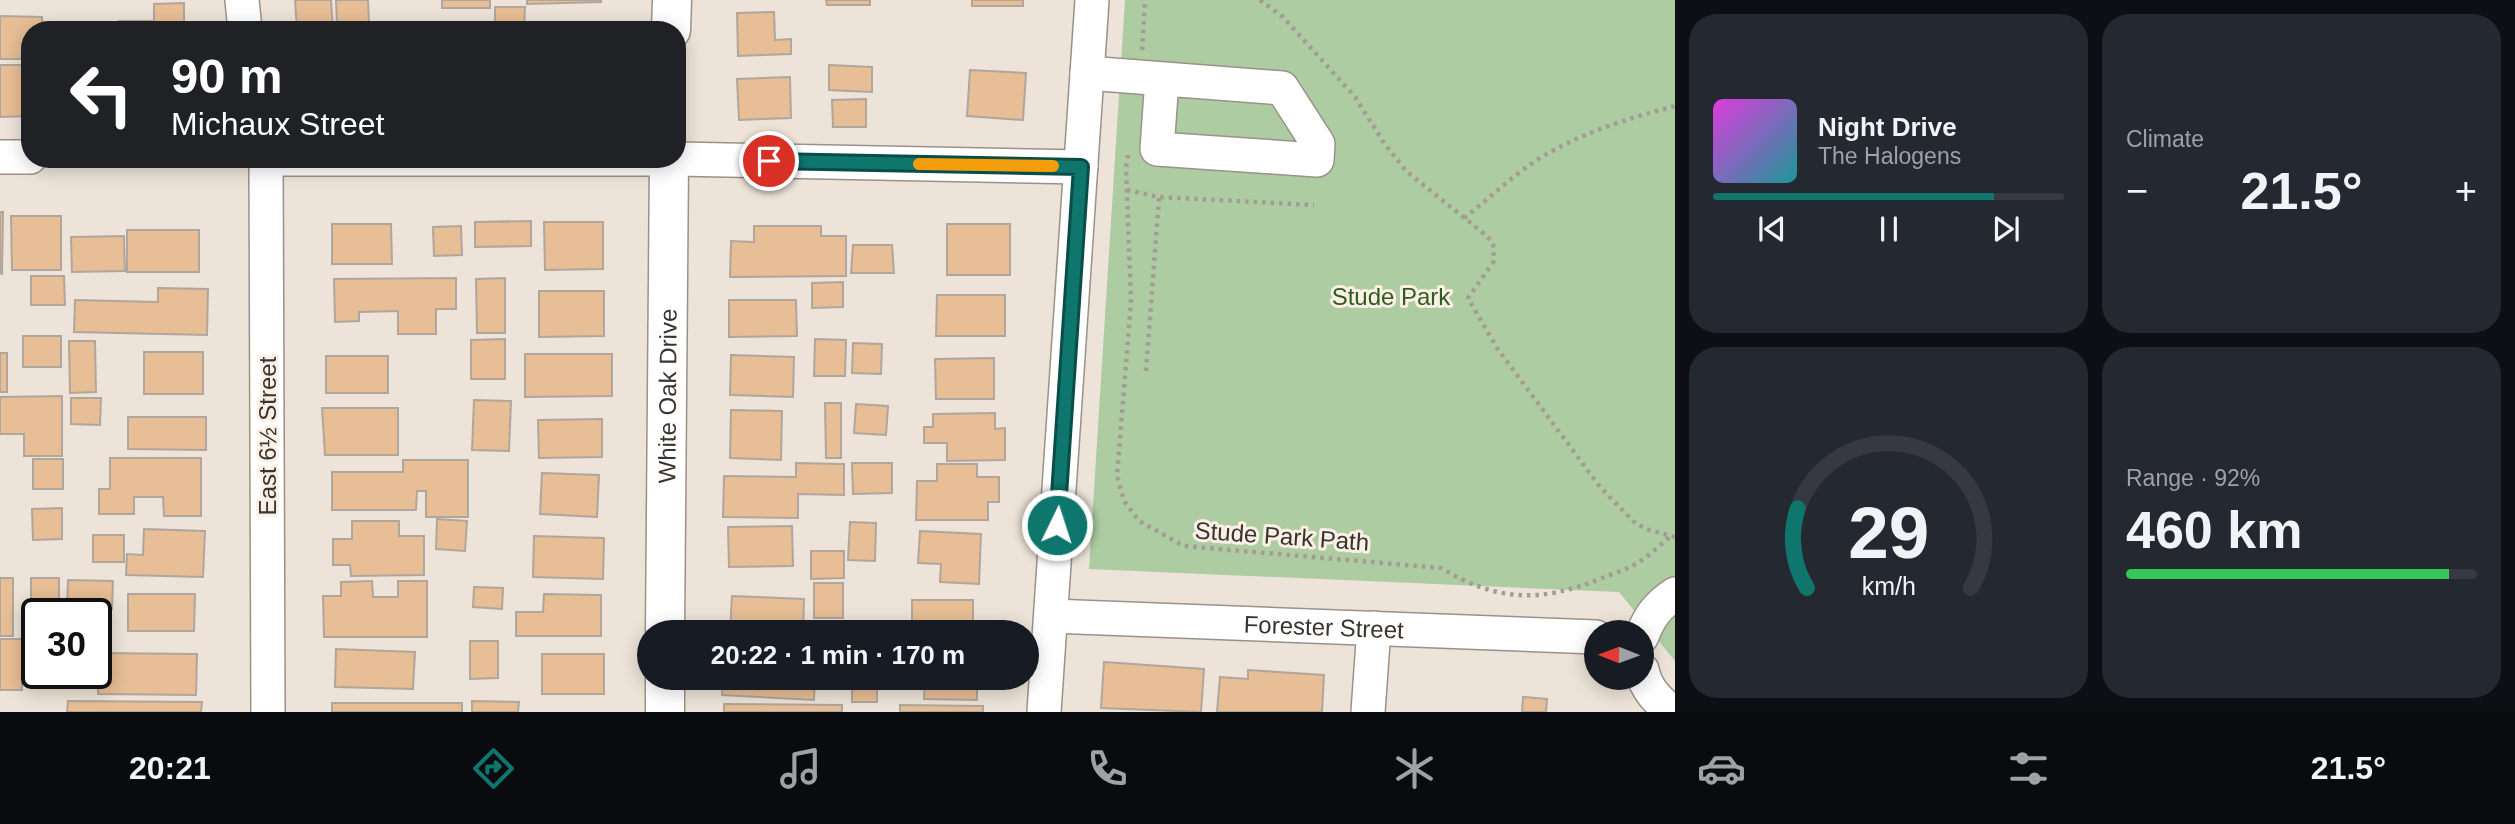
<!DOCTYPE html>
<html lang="en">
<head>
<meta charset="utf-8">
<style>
	:root { --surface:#171b24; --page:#242831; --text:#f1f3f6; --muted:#9ea1a6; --line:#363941; --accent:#0f766e }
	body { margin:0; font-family:Arial,sans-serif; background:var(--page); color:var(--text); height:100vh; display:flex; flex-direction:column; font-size:26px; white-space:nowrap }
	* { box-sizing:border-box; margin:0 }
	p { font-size:23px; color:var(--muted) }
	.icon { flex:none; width:38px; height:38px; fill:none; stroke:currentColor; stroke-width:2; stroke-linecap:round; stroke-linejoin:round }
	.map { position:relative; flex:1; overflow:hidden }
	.drawer { display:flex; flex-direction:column; gap:14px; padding:14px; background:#0d0f14; width:840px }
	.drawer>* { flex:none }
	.guide { position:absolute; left:21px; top:21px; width:665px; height:147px; border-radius:28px; box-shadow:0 4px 18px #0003; background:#202124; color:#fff; overflow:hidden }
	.needle { width:46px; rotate:271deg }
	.tools { position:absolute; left:1584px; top:620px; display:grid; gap:14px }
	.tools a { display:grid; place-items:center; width:70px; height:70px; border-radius:50%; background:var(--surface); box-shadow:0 4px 18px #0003; font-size:35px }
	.speed { position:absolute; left:21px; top:598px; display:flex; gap:14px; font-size:35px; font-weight:700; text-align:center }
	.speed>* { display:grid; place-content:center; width:91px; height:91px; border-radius:50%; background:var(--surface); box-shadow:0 4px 18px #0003; line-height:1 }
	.speed .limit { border:4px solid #111; border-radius:10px; background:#fff; color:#111 }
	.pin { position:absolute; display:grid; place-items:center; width:60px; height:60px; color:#fff; margin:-30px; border:4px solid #fff; border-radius:50%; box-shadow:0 2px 7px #0007 }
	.me { position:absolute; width:77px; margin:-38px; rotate:4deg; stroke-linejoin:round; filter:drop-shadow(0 0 5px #0008) }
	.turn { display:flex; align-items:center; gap:24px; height:147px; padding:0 35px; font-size:32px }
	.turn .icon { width:91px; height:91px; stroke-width:2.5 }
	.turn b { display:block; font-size:49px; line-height:60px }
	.big { font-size:52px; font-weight:700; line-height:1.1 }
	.drawer .card { flex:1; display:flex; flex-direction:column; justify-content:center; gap:10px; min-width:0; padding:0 24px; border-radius:28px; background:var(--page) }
	.drawer .dial { align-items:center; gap:0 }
	.dial svg { height:182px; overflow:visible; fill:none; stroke:var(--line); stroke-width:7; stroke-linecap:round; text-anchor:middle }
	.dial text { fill:var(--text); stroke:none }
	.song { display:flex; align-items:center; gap:21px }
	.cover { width:84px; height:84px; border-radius:10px; background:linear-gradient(135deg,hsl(300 70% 55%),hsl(180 70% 35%)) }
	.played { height:7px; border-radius:4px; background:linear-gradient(90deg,var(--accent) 80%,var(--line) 80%) }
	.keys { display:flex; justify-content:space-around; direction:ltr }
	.heat { display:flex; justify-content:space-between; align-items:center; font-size:38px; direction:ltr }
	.charge { height:10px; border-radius:5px; background:linear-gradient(90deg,#34c759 92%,var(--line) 0) }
	.drawer .tiles { flex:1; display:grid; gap:14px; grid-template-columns:repeat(2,1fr) }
	.trip { position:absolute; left:637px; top:620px; width:402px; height:70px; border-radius:35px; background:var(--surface); box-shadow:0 4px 18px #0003; font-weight:700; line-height:70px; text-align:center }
	.dock { display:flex; height:112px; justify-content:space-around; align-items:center; background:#090b0e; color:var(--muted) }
	.dock .icon { width:49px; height:49px }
	.dock .on { color:var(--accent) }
	.dock b { font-size:32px; color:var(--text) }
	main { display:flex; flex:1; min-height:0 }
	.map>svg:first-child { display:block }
	.green { fill:#adcca2 }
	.building { fill:#e7be95; stroke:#b0a69c; stroke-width:2 }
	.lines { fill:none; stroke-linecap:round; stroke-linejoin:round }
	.minor-casing { stroke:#9b9188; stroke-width:36 }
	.major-casing { stroke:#9b9188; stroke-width:41 }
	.path { stroke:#a49c94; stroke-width:4.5; stroke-dasharray:3.5 5; stroke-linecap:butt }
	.minor { stroke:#fff; stroke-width:33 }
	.major { stroke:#fff; stroke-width:38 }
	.route-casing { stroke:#0a4d48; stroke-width:18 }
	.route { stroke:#0f766e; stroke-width:12 }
	.slow { stroke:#f59e0b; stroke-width:12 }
	.labels { text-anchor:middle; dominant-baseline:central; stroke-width:6; stroke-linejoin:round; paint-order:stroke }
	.park-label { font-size:24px; fill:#305b1e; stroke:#fbf0e5 }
	.street-label { font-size:24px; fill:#393430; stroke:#fbf0e5 }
</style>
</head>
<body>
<main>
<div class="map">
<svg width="1675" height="712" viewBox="0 0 1675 712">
	<rect width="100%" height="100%" fill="#ede3d8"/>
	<polygon class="green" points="1125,0 1675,0 1675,661 1619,592 1089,569"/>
	<g class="building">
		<polygon points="295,0 331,0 333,30 297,30"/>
		<polygon points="336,0 368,0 369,23 337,24"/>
		<rect x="442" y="0" width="48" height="8"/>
		<polygon points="527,0 601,0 601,2 527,4"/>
		<polygon points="826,0 870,0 870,5 827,5"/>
		<rect x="972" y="0" width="51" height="6"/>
		<polygon points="184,3 184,30 119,30 119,21 154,21 154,4"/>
		<polygon points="495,7 525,7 524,30 495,30"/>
		<polygon points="774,12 775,40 791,39 791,54 738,56 737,13"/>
		<polygon points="0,16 42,17 42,30 30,30 30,59 0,59"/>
		<polygon points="436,24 475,25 475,30 436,30"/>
		<polygon points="615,24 615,30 546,30 546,25"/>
		<polygon points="0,65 30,65 30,116 0,117"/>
		<polygon points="829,65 872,67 872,92 829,90"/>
		<polygon points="970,70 1026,73 1023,120 967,116"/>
		<polygon points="790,77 791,118 739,120 737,79"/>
		<polygon points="866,99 866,127 833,127 832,100"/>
		<polygon points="0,212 3,212 2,274 0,273"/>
		<polygon points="11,216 61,216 61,270 12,270"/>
		<polygon points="531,221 531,246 475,247 475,222"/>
		<polygon points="544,222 603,222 603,269 545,270"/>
		<polygon points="332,224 391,224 392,264 332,264"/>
		<rect x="947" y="224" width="63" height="51"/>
		<polygon points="461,226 462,255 434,256 433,227"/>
		<polygon points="754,226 821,226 821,236 846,236 846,276 730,277 731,241 754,242"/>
		<rect x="127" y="230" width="72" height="42"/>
		<polygon points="124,236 125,271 72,272 71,237"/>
		<polygon points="853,245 892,245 894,273 851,273"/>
		<polygon points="31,276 64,276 65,305 31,305"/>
		<polygon points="456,278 456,309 436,309 436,334 398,334 398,311 359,312 359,321 335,322 334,279"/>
		<polygon points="505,278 505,333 477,333 476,279"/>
		<polygon points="843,282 843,307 812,308 812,283"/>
		<polygon points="158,288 208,289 207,335 74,332 75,300 158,302"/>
		<polygon points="539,291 604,291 604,336 539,337"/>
		<polygon points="937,295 1005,295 1005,336 936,336"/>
		<polygon points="729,300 796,300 797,336 729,337"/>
		<rect x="23" y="336" width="38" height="31"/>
		<polygon points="505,339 505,379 471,379 471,340"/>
		<polygon points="815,339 846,340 845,376 814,376"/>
		<polygon points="69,341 95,341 96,392 70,393"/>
		<polygon points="853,343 882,344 881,374 852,373"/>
		<rect x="144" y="352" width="59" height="42"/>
		<rect x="0" y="353" width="7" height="39"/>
		<polygon points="525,354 612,354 612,396 525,397"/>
		<polygon points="731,355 794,357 793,397 730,395"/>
		<rect x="326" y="356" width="62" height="37"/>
		<polygon points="994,358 994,399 936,399 935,359"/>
		<polygon points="62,396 62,456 24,456 24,434 0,434 0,397"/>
		<polygon points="71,398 101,398 100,425 71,424"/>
		<polygon points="474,400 511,401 509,451 472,450"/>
		<polygon points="825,403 841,403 841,458 826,458"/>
		<polygon points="856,404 888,406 886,435 854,433"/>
		<polygon points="322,408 398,408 398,455 325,455"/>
		<polygon points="731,410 782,411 781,460 730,458"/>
		<polygon points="995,413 995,429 1005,428 1005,460 947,461 947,443 924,443 924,427 933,427 933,414"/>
		<polygon points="128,417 206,417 206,450 128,449"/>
		<polygon points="602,419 602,457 539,458 538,420"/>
		<polygon points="110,458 201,458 201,516 164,516 163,497 134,497 134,514 99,514 99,489 110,489"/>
		<rect x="33" y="459" width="30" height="30"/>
		<polygon points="403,460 468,460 468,517 426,517 426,491 417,491 416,510 332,510 332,472 403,472"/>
		<polygon points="796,463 844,464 844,495 798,494 798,518 723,517 724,476 796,477"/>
		<polygon points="852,463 892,463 892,493 853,494"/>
		<polygon points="937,464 977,464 977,477 999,477 999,502 988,502 988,520 916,520 917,481 937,481"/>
		<polygon points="542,473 599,475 597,517 540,514"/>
		<polygon points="62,508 62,539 33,540 32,509"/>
		<polygon points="437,519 467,521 465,551 436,549"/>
		<polygon points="352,521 399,521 399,536 424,536 424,575 351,576 350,565 333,565 333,539 352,539"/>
		<polygon points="850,522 876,523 875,561 848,560"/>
		<polygon points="792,526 793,566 729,567 728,527"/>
		<polygon points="144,529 205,531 203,577 126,575 127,554 143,555"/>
		<polygon points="920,531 981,534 979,584 940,582 941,564 918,563"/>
		<rect x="93" y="535" width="31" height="27"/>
		<polygon points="534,536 604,538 603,579 533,577"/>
		<polygon points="811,551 844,551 844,578 811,579"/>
		<rect x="0" y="578" width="13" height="58"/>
		<rect x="31" y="578" width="28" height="30"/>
		<polygon points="68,580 113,581 112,609 67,608"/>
		<polygon points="372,581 373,597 398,597 398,581 427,581 427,637 324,637 323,596 341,596 341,582"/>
		<rect x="814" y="583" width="29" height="35"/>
		<polygon points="474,587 503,588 502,609 473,607"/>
		<polygon points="128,594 195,594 194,631 128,631"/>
		<polygon points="544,594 601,595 601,636 516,636 516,612 543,612"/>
		<polygon points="732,596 804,599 803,632 730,632"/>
		<rect x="912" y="600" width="61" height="32"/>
		<polygon points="0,639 30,639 30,662 22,662 22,690 0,690"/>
		<polygon points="470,641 498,641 498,678 470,679"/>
		<polygon points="336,649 415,652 413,689 335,687"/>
		<polygon points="98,653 197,654 196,695 98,694"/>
		<rect x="542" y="654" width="62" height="40"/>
		<polygon points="1104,662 1204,669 1201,712 1101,708"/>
		<polygon points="1248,670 1324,675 1322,712 1217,712 1220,677 1248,679"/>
		<polygon points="723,677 815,677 814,700 722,695"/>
		<rect x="852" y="677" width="25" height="25"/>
		<polygon points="925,677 977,677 977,700 924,699"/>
		<polygon points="1523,697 1547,699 1546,712 1522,712"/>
		<polygon points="68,701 202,702 201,712 67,712"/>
		<polygon points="472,701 519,702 518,712 472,712"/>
		<rect x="332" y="703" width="130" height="9"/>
		<polygon points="724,704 842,705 842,712 724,712"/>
		<polygon points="900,705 983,706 983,712 900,712"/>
	</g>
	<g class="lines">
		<g class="minor-casing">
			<g id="minor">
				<polyline points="242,0 245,30"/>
				<polyline points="1087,73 1282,88 1318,144 1317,160 1157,149 1162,79"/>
				<polyline points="0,157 30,157"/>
				<polyline points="266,159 268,712"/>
				<polyline points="269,159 654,159"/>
				<polyline points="677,159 1081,167"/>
				<path id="s1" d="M1051 616 1596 637"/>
				<path d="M1642 636C1649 617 1658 605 1675 594"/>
				<path d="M1642 670C1646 689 1657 700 1672 712"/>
				<polyline points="1044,712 1092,0"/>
				<polyline points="1368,712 1374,628"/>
			</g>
		</g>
		<g class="major-casing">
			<g id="major">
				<polyline points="671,30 672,0"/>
				<path id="s2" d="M665 632 669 159"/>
				<polyline points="665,712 665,677"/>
			</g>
		</g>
		<g class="path">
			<polyline points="1260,0 1283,17 1355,97 1384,143 1406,171 1488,237 1493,244 1494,261 1468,298 1497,348 1600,487 1633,521 1646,529 1675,537"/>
			<polyline points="1142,50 1145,0"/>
			<path d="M1128 155 1126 168 1131 302 1117 476 1124 501 1139 521 1184 546 1441 568C1498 602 1541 603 1602 578 1612 574 1623 571 1632 566 1646 559 1659 546 1671 536"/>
			<polyline points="1127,190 1159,197 1314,205"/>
			<path d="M1464 218C1489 199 1513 175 1540 158 1581 133 1629 118 1675 106"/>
			<polyline points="1146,371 1159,198"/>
		</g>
		<use href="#minor" class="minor"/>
		<use href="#major" class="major"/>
	</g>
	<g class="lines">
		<g class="route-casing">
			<polyline id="route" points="769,161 1081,167 1057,525"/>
		</g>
		<use href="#route" class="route"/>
		<polyline class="slow" points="919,164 1053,166"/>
	</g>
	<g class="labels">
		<g class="park-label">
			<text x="1391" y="296">Stude Park</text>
		</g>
		<g class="street-label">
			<text stroke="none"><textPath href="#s2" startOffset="236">White Oak Drive</textPath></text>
			<text transform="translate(267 436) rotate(-90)">East 6½ Street</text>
			<text transform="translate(1282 536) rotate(4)">Stude Park Path</text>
			<text stroke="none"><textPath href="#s1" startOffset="273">Forester Street</textPath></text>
		</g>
	</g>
</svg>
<div class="tools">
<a><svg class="needle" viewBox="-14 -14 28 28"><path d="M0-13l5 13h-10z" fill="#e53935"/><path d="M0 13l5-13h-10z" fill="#9ea1a6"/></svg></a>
</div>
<div class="speed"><div class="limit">30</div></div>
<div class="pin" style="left:769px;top:161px;background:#d93025"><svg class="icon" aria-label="arrive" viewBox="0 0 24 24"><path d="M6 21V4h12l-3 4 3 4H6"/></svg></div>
<svg class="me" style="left:1057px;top:525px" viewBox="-20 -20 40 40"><circle r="17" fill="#0f766e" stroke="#fff" stroke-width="3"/><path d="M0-11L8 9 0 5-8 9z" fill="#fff"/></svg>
<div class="trip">20:22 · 1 min · 170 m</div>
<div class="guide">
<div class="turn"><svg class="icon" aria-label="left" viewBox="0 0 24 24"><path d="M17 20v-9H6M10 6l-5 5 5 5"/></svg><div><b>90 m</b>Michaux Street</div></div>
</div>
</div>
<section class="drawer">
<div class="tiles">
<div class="card">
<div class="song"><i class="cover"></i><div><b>Night Drive</b><p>The Halogens</p></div></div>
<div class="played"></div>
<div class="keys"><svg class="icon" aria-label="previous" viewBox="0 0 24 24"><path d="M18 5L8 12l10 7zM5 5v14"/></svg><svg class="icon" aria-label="pause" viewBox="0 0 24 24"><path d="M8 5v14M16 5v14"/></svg><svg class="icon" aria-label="next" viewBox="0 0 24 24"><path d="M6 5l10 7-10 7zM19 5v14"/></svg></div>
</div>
<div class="card"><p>Climate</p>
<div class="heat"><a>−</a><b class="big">21.5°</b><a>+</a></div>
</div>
<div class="card dial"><svg viewBox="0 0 100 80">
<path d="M14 69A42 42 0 1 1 86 69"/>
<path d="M14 69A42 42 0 0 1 10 34" stroke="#0f766e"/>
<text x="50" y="56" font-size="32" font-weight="700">29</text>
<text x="50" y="72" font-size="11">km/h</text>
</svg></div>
<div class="card"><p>Range · 92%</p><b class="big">460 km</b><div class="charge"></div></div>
</div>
</section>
</main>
<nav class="dock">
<b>20:21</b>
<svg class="icon on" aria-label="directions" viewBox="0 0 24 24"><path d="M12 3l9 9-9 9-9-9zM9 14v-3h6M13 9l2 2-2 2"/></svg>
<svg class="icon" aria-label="music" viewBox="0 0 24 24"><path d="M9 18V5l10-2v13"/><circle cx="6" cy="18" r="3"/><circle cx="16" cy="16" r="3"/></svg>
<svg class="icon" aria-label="phone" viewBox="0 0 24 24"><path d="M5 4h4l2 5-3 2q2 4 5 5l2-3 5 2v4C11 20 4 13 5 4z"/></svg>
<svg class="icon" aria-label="climate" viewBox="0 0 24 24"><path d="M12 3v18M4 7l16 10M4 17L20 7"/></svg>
<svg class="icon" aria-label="car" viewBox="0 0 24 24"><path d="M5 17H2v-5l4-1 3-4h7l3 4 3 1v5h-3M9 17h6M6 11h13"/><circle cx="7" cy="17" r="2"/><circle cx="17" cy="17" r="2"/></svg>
<svg class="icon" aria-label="filters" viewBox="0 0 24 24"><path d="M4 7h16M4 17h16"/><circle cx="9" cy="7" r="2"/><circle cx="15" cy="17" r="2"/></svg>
<b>21.5°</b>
</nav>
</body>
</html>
